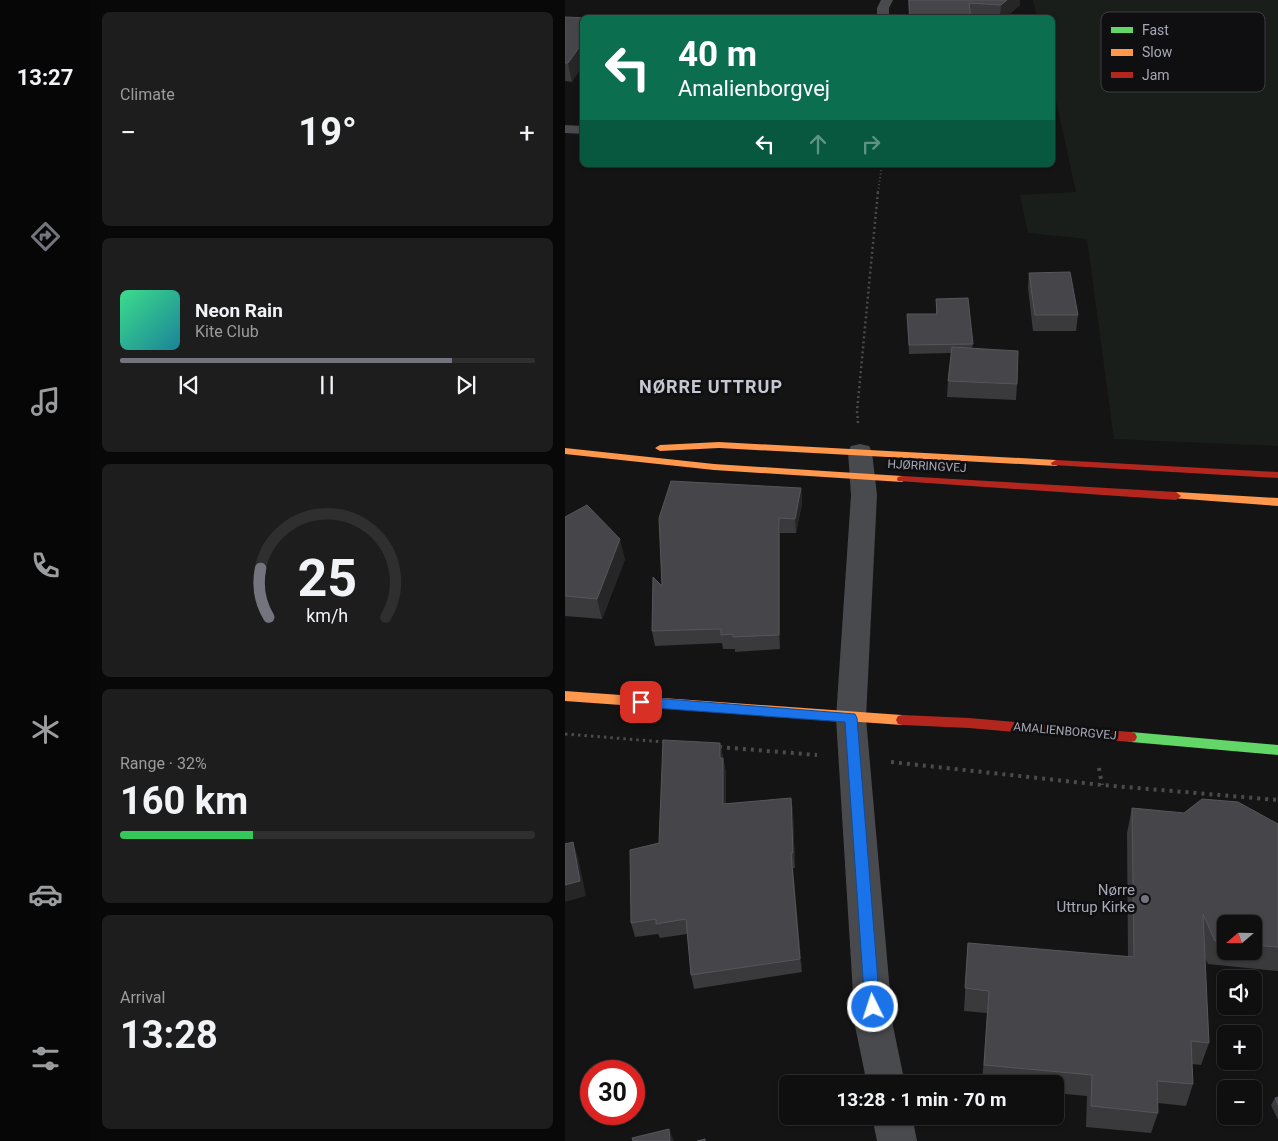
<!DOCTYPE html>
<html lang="en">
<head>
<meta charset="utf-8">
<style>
	:root { --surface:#0f0f0f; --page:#1d1d1d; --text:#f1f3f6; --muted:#9b9c9e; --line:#2f2f2f; --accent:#73747d }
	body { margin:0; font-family:Roboto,sans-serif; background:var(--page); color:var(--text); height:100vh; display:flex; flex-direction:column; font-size:19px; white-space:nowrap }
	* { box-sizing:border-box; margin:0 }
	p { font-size:16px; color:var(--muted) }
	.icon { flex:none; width:28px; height:28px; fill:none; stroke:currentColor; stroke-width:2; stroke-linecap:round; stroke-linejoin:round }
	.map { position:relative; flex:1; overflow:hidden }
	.drawer { display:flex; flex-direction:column; gap:12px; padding:12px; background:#080808; width:475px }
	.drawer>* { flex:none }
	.banner { position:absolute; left:15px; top:15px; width:475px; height:152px; border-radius:8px; box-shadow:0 1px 4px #0004,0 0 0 1px var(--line); background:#0b6e4f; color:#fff; overflow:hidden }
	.needle { width:32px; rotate:250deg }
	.fabs { position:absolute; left:652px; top:915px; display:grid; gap:10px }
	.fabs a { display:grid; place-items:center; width:45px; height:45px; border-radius:8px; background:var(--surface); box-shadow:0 1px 4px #0004,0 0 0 1px var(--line); font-size:25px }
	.speed { position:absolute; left:15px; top:1060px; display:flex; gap:10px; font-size:25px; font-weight:700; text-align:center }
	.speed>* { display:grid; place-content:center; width:65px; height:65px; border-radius:50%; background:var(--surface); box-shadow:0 1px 4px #0004,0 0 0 1px var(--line); line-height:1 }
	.speed .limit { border:8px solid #d22; background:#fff; color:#111 }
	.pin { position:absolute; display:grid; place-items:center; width:42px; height:42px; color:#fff; margin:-21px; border-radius:10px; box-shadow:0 2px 8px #0006 }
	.me { position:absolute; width:55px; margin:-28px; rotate:356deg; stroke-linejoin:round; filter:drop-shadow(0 0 4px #0008) }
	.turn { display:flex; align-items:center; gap:18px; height:105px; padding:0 15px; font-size:22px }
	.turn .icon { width:65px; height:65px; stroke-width:2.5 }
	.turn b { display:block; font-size:35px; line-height:42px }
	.lanes { display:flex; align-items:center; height:48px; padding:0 15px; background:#0003; justify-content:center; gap:25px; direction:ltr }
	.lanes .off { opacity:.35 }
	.big { font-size:38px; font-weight:700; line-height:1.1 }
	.drawer .widget { flex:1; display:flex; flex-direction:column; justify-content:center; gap:8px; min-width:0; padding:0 18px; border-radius:8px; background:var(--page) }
	.drawer .dial { align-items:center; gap:0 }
	.dial svg { height:130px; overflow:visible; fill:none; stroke:var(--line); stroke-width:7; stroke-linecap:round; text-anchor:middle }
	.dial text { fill:var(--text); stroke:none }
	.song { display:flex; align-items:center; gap:15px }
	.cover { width:60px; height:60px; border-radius:8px; background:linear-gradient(135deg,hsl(150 70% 55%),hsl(190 70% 35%)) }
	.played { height:5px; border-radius:2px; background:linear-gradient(90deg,var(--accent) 80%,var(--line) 80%) }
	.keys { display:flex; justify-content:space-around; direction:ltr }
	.heat { display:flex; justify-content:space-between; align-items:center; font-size:28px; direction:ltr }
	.charge { height:8px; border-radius:4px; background:linear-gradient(90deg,#34c759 32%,var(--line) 0) }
	.trip { position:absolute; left:214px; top:1075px; width:285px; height:50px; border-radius:8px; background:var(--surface); box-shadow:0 1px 4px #0004,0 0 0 1px var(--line); font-weight:700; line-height:50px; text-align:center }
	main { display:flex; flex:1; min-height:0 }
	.dock { display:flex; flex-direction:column; width:90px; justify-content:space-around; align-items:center; background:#060606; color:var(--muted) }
	.dock .icon { width:35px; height:35px }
	.dock .on { color:var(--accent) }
	.dock b { font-size:22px; color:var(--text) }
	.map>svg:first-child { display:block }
	.green { fill:#191e1b }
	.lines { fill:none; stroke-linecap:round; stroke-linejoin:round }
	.path-far3 { stroke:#4a4a4f; stroke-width:2; stroke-dasharray:1 2.5; stroke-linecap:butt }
	.path-far2 { stroke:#4a4a4f; stroke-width:2.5; stroke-dasharray:2 3; stroke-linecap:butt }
	.path-far1 { stroke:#4a4a4f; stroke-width:3; stroke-dasharray:2.5 4; stroke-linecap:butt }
	.path { stroke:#4a4a4f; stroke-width:4; stroke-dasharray:3 5; stroke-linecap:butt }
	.lane { fill:#494a4d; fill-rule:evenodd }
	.street { fill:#494a4d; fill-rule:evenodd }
	.fast { fill:#63d668; fill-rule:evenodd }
	.slow { fill:#ff974d; fill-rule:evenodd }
	.jam { fill:#b3261e; fill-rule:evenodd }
	.wall { fill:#3a3a3d; fill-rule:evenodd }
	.shaded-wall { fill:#262627 }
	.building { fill:#46464a; stroke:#55555b }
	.route { fill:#1a73e8; stroke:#114b97 }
	.poi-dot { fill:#73747d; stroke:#0f0e10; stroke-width:2 }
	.labels { text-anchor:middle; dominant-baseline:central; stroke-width:5; stroke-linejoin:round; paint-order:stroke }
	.street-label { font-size:12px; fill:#a6a8b5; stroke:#0f0e10 }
	.near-poi-label { font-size:15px; fill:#a6a8b5; stroke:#0f0e10; text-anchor:end }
	.district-label { font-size:18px; font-weight:bold; letter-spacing:1px; fill:#c6c8d1; stroke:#0f0e10 }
	.key { fill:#0f0e10; stroke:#3c3c42; stroke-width:1 }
	.key-label { font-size:14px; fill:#a6a8b5 }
</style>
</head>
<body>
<main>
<nav class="dock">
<b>13:27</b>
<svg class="icon on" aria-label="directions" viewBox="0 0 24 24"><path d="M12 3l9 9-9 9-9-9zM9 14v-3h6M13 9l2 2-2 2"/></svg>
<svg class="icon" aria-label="music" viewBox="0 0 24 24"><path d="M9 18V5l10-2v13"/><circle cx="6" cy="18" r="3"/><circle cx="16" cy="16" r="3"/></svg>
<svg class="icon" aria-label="phone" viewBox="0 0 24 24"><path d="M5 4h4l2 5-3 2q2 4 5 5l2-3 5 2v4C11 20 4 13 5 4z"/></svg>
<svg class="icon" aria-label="climate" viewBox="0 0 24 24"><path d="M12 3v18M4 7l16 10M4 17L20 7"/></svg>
<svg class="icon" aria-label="car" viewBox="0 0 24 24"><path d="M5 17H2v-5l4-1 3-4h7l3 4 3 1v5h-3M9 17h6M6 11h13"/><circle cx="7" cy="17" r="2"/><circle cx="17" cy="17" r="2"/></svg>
<svg class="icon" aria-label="filters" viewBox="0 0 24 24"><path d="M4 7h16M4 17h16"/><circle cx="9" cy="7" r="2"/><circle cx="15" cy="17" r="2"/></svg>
</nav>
<section class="drawer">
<div class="widget"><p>Climate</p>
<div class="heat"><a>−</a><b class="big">19°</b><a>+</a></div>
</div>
<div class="widget">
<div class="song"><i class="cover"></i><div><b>Neon Rain</b><p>Kite Club</p></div></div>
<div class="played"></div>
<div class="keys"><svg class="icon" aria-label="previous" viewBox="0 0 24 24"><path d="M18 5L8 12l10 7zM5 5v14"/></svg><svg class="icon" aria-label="pause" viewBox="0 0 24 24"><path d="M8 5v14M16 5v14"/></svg><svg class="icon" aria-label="next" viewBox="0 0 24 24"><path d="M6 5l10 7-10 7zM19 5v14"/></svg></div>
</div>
<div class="widget dial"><svg viewBox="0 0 100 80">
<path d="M14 69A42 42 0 1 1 86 69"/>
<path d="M14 69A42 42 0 0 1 9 39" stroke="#73747d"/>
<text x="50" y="56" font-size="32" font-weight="700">25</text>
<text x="50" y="72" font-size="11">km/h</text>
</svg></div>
<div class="widget"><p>Range · 32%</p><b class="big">160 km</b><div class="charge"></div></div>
<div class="widget"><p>Arrival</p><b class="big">13:28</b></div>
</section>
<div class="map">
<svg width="713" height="1141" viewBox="0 0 713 1141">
	<rect width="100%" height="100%" fill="#141414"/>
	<polygon class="green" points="468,0 713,0 713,446 549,439 522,239 463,233 455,195 511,192 488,87 488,18 472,17"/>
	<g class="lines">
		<polyline class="path-far3" points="313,192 317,165"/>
		<polyline class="path-far2" points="293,423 292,411 313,191"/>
		<polyline class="path-far1" points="0,734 100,742"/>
		<g class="path">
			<polyline points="154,747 252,755"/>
			<polyline points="326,762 537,785 713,800"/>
			<polyline points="534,768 537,785"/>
		</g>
		<g class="lane">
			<polygon points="316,0 328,0 324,8 324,18 312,18 312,8"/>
			<polygon points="0,125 18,126 18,134 0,133"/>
		</g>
		<g class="street">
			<polygon points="295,444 304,446 307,452 312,495 301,718 328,1026 340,1084 302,1084 290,1026 271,718 286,495 283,452 286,446"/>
			<polygon points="307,1116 347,1116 352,1141 312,1141"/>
		</g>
		<polygon class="fast" points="566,732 713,745 713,755 566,742 562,741 560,737 562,733"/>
		<g class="slow">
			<polygon points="154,442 491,460 496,463 491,466 154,448 95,451 90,448 95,445"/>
			<polygon points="0,448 149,464 337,476 342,479 337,482 149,470 0,454"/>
			<polygon points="611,492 713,498 713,506 607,498 606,496 607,494"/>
			<polygon points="0,691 337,715 341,716 343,720 341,724 337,725 0,701"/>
		</g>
		<g class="jam">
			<polygon points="491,460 713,472 713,478 487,465 486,463"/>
			<polygon points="337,476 611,492 616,496 611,500 333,481 332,479 333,477"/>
			<polygon points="337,715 404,718 566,732 570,733 572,737 570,741 566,742 404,728 337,725 333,724 331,720 333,716"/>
		</g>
	</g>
	<g class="wall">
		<polygon points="343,0 455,0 455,5 440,18 344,18"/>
		<polygon points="0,17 7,82 0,81"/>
		<polygon points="464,273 513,315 511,331 468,331 463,288"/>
		<polygon points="371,299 408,344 407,348 452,384 451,400 382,397 383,381 386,353 344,354 342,314 371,314"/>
		<polygon points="236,488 237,503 231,533 215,533 215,649 170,652 170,649 158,649 157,643 90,646 87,631 97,586"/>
		<polygon points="0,517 60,559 37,619 0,616"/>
		<polygon points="155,743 161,773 161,804 226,798 228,812 230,868 228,868 237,972 129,989 126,975 122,934 95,938 93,934 70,937 66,923 94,843"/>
		<path d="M567 808 713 824V971L643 964 640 958 644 1043 636 1065 627 1064 628 1084 621 1106 593 1103V1113L586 1133 521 1127 522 1096 490 1093V1084H417L422 1013 399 1011 403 943 563 957 562 833ZM661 924H689V951H661Z"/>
		<polygon points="713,1097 713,1120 706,1105 710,1098"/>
	</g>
	<g class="shaded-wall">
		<polygon points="442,0 455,0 455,5 440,18 435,18 436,5"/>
		<polygon points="18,42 18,66 7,82 3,63"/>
		<polygon points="236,488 237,503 231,533 230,519"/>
		<polygon points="214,518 215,533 215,649 214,635"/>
		<polygon points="55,539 60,559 37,619 32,599"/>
		<polygon points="155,743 158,758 155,758"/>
		<polygon points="158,758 161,773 161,819 158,804"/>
		<polygon points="226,798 228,812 230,868 228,853"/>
		<polygon points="8,842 13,857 21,896 0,902 0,885"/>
		<polygon points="226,853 228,868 237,972 235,959"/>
		<polygon points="104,1129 109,1141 105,1141"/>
	</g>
	<g class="building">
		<polygon points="344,0 442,0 436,5 404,3 406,18 345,18"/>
		<polygon points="0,17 23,18 18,18 18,42 3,63 0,63"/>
		<polygon points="505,272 513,315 470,315 464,273"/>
		<polygon points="403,298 408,344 344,345 342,314 372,314 371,299"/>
		<polygon points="387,347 453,351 452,384 383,381"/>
		<polygon points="106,481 236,488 230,519 214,518 214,635 168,637 168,634 156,635 156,629 87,631 88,577 97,586 94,518"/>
		<polygon points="22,505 55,539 32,599 0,596 0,517"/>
		<polygon points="98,740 155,743 155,758 158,758 158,804 226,798 228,853 226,853 235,959 126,975 121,919 91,924 91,919 66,923 65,850 94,843"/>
		<polygon points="637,799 673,802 713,824 713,947 689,945 689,924 661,924 661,942 650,941 638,914 644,1043 626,1041 628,1084 592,1081 593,1113 526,1106 527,1075 419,1065 424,991 400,988 403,943 569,957 567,808 619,813"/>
		<polygon points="8,842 15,881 0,885 0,844"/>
		<polygon points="713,1097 713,1105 710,1098"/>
		<polygon points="104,1129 105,1141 68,1141 67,1138"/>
		<polygon points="140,1139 140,1141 132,1141"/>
	</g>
	<polygon class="route" points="76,697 290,714 292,718 315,1007 313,1012 308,1014 302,1012 300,1007 280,722 76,707 72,705 70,702 72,698"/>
	<circle class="poi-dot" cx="580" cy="899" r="5"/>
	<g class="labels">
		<g class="street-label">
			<text transform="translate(362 466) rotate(3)">HJØRRINGVEJ</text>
			<text transform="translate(500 731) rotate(5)">AMALIENBORGVEJ</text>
		</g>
		<g class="near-poi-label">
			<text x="570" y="890">Nørre<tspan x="570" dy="17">Uttrup Kirke</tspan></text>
		</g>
		<g class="district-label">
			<text x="146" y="386">NØRRE UTTRUP</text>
		</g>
	</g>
	<rect x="536" y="12" width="164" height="80" rx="8" class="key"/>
	<rect x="546" y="27" width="22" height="6" fill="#63d668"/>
	<rect x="546" y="49" width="22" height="7" fill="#ff974d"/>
	<rect x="546" y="72" width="22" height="6" fill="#b3261e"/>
	<g class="key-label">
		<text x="577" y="35">Fast</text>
		<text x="577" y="57">Slow</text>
		<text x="577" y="80">Jam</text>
	</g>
</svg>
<div class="fabs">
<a><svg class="needle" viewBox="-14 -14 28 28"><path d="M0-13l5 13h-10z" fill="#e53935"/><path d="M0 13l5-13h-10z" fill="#9b9c9e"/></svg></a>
<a><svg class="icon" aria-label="sound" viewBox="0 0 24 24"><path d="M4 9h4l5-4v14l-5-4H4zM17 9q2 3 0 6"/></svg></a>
<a>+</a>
<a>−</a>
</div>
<div class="speed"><div class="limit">30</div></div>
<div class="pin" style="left:76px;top:702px;background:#d93025"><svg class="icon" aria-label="arrive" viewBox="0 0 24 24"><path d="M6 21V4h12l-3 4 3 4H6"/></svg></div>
<svg class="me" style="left:308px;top:1007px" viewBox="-20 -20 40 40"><circle r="17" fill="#1a73e8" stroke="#fff" stroke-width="3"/><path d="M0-11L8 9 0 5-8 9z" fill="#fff"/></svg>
<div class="trip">13:28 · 1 min · 70 m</div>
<div class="banner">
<div class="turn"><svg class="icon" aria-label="left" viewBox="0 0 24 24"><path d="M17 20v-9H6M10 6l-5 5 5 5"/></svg><div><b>40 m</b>Amalienborgvej</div></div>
<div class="lanes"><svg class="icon" aria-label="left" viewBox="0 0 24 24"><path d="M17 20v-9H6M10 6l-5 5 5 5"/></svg><svg class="icon off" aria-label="ahead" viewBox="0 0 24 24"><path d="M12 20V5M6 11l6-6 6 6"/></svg><svg class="icon off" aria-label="right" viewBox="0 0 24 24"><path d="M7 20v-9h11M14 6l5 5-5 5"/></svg></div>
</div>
</div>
</main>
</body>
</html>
